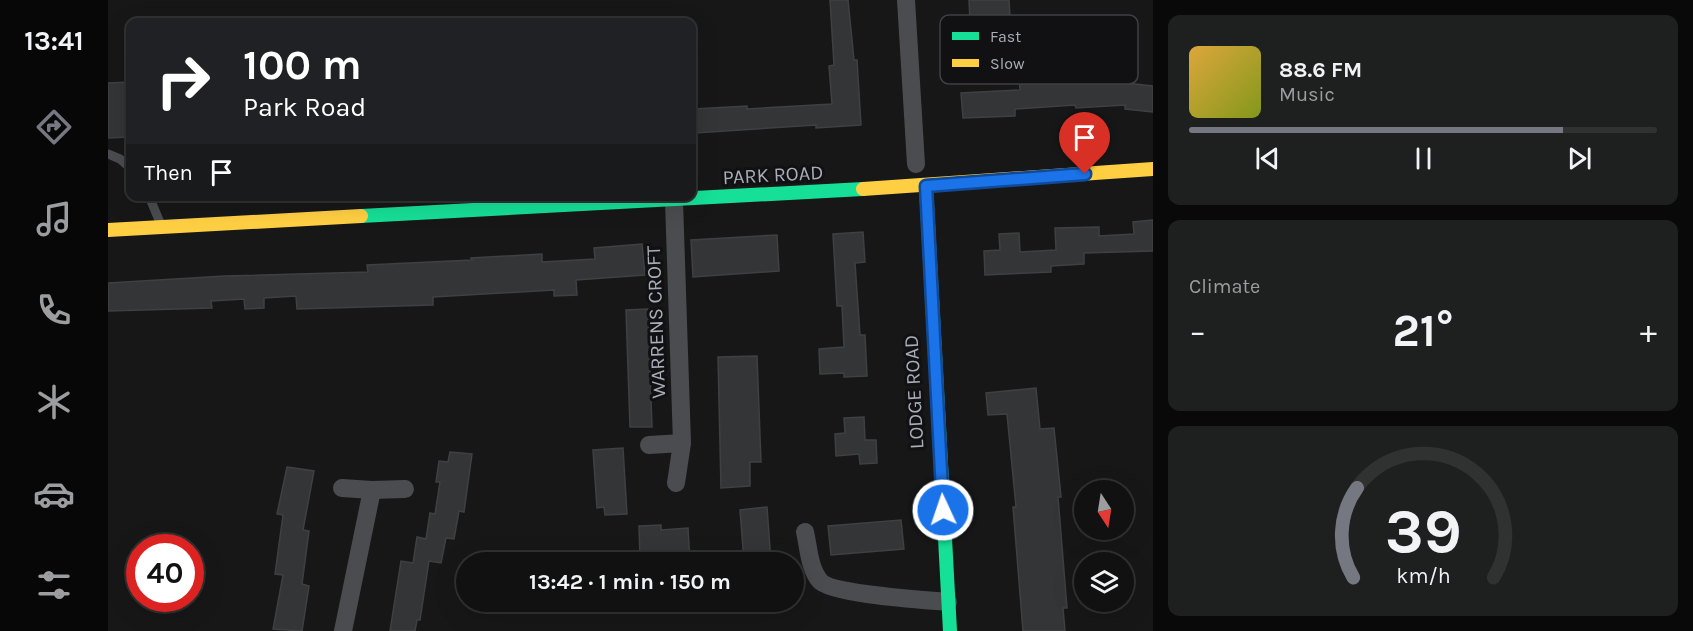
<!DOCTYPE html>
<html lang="en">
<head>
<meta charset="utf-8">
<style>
	:root { --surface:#111; --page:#1e1f1f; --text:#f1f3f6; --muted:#9c9d9f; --line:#303131; --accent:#757880 }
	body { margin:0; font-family:Karla,sans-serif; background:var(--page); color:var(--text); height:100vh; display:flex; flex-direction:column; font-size:22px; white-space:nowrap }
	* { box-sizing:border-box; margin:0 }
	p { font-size:20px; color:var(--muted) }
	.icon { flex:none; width:33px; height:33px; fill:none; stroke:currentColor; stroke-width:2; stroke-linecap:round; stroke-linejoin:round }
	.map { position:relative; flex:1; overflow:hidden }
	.details { display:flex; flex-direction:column; gap:15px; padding:15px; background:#090909; width:540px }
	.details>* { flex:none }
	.banner { position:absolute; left:18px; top:18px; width:570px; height:183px; border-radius:12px; box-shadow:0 6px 24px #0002,0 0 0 2px var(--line); background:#202124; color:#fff; overflow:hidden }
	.needle { width:39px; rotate:168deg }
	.controls { position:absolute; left:966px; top:480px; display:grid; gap:12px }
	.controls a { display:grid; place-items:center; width:60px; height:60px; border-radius:50%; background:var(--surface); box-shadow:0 6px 24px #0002,0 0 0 2px var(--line); font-size:30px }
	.speed { position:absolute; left:18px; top:534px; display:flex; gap:12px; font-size:30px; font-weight:700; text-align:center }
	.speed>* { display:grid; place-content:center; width:78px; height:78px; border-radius:50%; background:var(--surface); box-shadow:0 6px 24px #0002,0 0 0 2px var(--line); line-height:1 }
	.speed .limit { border:9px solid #d22; background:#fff; color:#111 }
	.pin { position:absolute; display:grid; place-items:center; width:51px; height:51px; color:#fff; margin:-62px -26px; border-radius:50% 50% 50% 0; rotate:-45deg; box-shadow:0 0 6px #0007 }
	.pin .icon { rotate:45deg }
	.me { position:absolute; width:66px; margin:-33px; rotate:357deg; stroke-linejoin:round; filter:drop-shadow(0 0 4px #0008) }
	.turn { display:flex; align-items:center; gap:21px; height:126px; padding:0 18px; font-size:27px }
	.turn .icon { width:78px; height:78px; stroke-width:2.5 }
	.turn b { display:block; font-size:42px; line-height:51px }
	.then { display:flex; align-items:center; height:57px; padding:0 18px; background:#0003; gap:12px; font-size:22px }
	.big { font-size:45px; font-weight:700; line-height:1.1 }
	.details .tile { flex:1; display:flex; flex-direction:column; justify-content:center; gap:9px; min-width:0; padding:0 21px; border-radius:12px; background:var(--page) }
	.details .dial { align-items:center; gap:0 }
	.dial svg { height:156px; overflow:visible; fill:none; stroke:var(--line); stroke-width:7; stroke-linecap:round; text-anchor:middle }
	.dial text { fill:var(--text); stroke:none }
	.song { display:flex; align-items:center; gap:18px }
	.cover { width:72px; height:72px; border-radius:9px; background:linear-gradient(135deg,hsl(40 70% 55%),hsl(70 70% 35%)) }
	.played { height:6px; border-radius:3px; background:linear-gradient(90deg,var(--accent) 80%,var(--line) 80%) }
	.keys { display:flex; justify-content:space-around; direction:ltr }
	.heat { display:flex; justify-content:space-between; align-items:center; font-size:33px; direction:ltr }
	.trip { position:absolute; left:348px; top:552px; width:348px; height:60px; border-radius:30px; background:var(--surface); box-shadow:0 6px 24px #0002,0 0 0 2px var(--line); font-weight:700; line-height:60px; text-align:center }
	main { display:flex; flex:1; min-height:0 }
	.tabs { display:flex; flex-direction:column; width:108px; justify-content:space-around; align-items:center; background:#070707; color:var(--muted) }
	.tabs .icon { width:42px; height:42px }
	.tabs .active { color:var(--accent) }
	.tabs b { font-size:27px; color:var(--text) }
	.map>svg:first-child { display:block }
	.building { fill:#343537; stroke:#3f4043; stroke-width:1.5 }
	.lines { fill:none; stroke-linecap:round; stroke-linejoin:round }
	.lane { stroke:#4b4c50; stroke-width:9 }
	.street { stroke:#4b4c50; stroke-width:18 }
	.fast { stroke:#16e098; stroke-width:14 }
	.slow { stroke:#ffcf43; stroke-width:14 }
	.route-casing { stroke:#114b97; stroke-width:15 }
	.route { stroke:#1a73e8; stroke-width:10 }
	.labels { text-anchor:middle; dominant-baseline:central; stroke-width:6; stroke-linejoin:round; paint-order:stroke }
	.street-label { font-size:20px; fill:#a8adb8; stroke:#111113 }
	.key { fill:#111113; stroke:#3e4045; stroke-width:1.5 }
	.key-label { font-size:16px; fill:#a8adb8 }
</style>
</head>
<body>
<main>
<nav class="tabs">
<b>13:41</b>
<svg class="icon active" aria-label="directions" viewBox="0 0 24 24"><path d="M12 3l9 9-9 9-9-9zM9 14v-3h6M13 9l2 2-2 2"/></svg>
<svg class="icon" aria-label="music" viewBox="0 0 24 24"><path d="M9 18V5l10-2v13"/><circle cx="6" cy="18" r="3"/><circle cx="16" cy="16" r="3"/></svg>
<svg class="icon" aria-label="phone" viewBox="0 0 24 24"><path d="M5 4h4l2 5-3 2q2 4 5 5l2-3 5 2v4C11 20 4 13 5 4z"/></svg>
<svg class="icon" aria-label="climate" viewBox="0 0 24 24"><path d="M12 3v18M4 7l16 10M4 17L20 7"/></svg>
<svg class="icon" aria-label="car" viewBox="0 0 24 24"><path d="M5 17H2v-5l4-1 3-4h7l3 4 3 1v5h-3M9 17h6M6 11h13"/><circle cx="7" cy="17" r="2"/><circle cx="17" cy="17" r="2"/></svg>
<svg class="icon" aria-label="filters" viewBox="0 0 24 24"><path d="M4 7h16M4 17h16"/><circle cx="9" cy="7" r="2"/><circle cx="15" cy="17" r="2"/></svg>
</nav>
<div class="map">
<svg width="1045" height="631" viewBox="0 0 1045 631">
	<rect width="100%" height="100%" fill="#171717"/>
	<g class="building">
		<polygon points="722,0 740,0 746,60 749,60 753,125 708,128 708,125 587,133 586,109 639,106 639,109 724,104 721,66 726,65"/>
		<polygon points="861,0 901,0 902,17 862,20"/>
		<polygon points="954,75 955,84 1009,80 1009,82 1045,86 1045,112 1017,109 1017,105 968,108 967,105 907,109 907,116 855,118 853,93 912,90 911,78"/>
		<polygon points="22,82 22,137 0,138 0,83"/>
		<polygon points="1045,220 1045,251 976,253 976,264 943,266 943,272 877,275 876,251 892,250 891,234 911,233 912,252 948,250 947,228 991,227 991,236 1026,234 1025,222"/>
		<polygon points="755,232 757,262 747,263 752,335 757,335 759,376 736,377 736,373 712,374 711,349 736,347 734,306 729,306 725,234"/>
		<polygon points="669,235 671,271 585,277 583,240"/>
		<polygon points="534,244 537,275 468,280 469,295 446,296 446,290 325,297 325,305 189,309 188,296 156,298 156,308 137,309 136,299 103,301 104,308 0,311 0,283 117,276 260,272 259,265 364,260 363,258 434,254 434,262 487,259 486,248"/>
		<polygon points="540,309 544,427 522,427 518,310"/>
		<polygon points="649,356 653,462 642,462 642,486 613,488 610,357"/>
		<polygon points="928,388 932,429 946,428 953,497 950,497 959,608 955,608 957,631 915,631 905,507 908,507 899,414 880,415 878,393"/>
		<polygon points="756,417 757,440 768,440 769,463 752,464 751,454 728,456 727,434 737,433 736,418"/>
		<polygon points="515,448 519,514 497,515 496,507 489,508 485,450"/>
		<polygon points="342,452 364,454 356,512 351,511 346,539 338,538 333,563 321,561 312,620 309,620 307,631 282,631 293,561 305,563 309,537 318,539 322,513 327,514 332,482 328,482 331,461 340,462"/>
		<polygon points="179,467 206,471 195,530 201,531 194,584 201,586 194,631 165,629 175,575 167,574 175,515 169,514"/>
		<polygon points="659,507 663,562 636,562 632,510"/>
		<polygon points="793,520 796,549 723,555 720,526"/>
		<polygon points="553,525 553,530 580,528 582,562 561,562 560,556 532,557 531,526"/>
	</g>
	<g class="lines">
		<g class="lane">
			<polyline points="0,154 12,159 22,168"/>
			<polyline points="41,196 53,225"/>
		</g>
		<g class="street">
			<polyline points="798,0 808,164"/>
			<polyline points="566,201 574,443 568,483"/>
			<polyline points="541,445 574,443"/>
			<polyline points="234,488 264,490 297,489"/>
			<path d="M697 532C701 549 701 568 712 581 723 594 819 600 840 602"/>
			<polyline points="235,631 264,490"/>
		</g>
		<g class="fast">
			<polyline points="818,186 842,631"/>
			<polyline points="253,216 755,189"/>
		</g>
		<g class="slow">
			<polyline points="755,189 1045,169"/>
			<polyline points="0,230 253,216"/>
		</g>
	</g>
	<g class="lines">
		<g class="route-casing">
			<polyline id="route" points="835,510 818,186 977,174"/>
		</g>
		<use href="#route" class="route"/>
	</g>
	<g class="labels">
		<g class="street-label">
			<text transform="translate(665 175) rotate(-3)">PARK ROAD</text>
			<text transform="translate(548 322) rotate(-92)">WARRENS CROFT</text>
			<text transform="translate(806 392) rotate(-93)">LODGE ROAD</text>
		</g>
	</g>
	<rect x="832" y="15" width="198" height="69" rx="9" class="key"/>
	<rect x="844" y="32" width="27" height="8" fill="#16e098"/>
	<rect x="844" y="59" width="27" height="8" fill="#ffcf43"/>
	<g class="key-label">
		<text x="882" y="42">Fast</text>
		<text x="882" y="69">Slow</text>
	</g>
</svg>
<div class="controls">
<a><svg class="needle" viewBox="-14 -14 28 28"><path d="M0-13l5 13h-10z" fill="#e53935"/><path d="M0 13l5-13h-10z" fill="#9c9d9f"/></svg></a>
<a><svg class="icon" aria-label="layers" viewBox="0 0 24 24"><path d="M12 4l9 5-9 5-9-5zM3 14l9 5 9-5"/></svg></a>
</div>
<div class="speed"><div class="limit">40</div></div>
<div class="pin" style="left:977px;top:174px;background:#d93025"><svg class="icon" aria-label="arrive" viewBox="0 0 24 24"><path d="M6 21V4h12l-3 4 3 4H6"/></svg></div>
<svg class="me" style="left:835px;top:510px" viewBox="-20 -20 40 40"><circle r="17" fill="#1a73e8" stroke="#fff" stroke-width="3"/><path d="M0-11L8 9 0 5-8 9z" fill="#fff"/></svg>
<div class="trip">13:42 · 1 min · 150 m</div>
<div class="banner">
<div class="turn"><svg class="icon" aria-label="right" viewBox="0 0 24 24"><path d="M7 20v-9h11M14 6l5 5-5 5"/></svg><div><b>100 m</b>Park Road</div></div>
<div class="then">Then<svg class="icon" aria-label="arrive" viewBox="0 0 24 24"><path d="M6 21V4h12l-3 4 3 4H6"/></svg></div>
</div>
</div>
<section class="details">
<div class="tile">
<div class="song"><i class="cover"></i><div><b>88.6 FM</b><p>Music</p></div></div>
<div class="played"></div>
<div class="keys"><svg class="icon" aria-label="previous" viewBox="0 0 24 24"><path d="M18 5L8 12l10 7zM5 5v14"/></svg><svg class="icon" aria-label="pause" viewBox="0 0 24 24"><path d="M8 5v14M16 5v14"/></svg><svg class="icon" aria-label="next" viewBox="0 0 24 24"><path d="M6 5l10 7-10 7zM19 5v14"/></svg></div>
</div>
<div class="tile"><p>Climate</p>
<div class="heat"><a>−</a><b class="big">21°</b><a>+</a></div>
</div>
<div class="tile dial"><svg viewBox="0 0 100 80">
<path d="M14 69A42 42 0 1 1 86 69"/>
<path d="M14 69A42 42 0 0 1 16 23" stroke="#757880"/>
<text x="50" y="56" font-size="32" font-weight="700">39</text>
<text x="50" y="72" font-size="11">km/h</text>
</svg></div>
</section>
</main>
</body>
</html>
